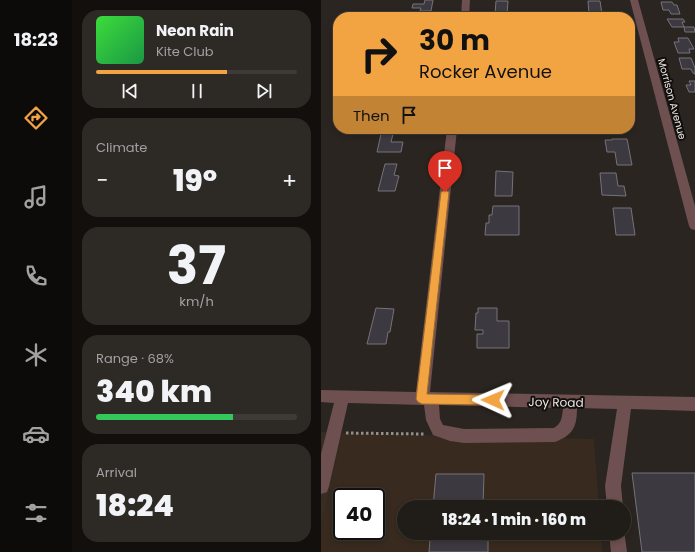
<!DOCTYPE html>
<html lang="en">
<head>
<meta charset="utf-8">
<style>
	:root { --surface:#201c18; --page:#2d2925; --text:#f1f3f6; --muted:#a2a1a2; --line:#3d3a37; --accent:#f3a442 }
	body { margin:0; font-family:Poppins,sans-serif; background:var(--page); color:var(--text); height:100vh; display:flex; flex-direction:column; font-size:15px; white-space:nowrap }
	* { box-sizing:border-box; margin:0 }
	p { font-size:13px; color:var(--muted) }
	.icon { flex:none; width:22px; height:22px; fill:none; stroke:currentColor; stroke-width:2; stroke-linecap:round; stroke-linejoin:round }
	.map { position:relative; flex:1; overflow:hidden }
	.details { display:flex; flex-direction:column; gap:10px; padding:10px; background:#120f0d; width:249px }
	.details>* { flex:none }
	.banner { position:absolute; left:12px; top:12px; width:302px; height:122px; border-radius:16px; box-shadow:0 2px 6px #0003,0 0 0 1px var(--line); background:#f3a442; color:#111; overflow:hidden }
	.speed { position:absolute; left:12px; top:488px; display:flex; gap:8px; font-size:20px; font-weight:700; text-align:center }
	.speed>* { display:grid; place-content:center; width:52px; height:52px; border-radius:50%; background:var(--surface); box-shadow:0 2px 6px #0003,0 0 0 1px var(--line); line-height:1 }
	.speed .limit { border:2px solid #111; border-radius:6px; background:#fff; color:#111 }
	.pin { position:absolute; display:grid; place-items:center; width:34px; height:34px; color:#fff; margin:-41px -17px; border-radius:50% 50% 50% 0; rotate:-45deg; box-shadow:0 0 4px #0007 }
	.pin .icon { rotate:45deg }
	.me { position:absolute; width:44px; margin:-22px; rotate:271deg; stroke-linejoin:round; filter:drop-shadow(0 0 3px #0008) }
	.turn { display:flex; align-items:center; gap:14px; height:84px; padding:0 20px; font-size:18px }
	.turn .icon { width:52px; height:52px; stroke-width:2.5 }
	.turn b { display:block; font-size:28px; line-height:34px }
	.then { display:flex; align-items:center; height:38px; padding:0 20px; background:#0003; gap:8px; font-size:15px }
	.big { font-size:30px; font-weight:800; line-height:1.1 }
	.details .widget { flex:1; display:flex; flex-direction:column; justify-content:center; gap:6px; min-width:0; padding:0 14px; border-radius:16px; background:var(--page) }
	.details .dial { align-items:center; gap:0 }
	.dial b { font-size:52px; line-height:1 }
	.song { display:flex; align-items:center; gap:12px }
	.cover { width:48px; height:48px; border-radius:6px; background:linear-gradient(135deg,hsl(120 70% 55%),hsl(140 70% 35%)) }
	.played { height:4px; border-radius:2px; background:linear-gradient(90deg,var(--accent) 65%,var(--line) 65%) }
	.keys { display:flex; justify-content:space-around; direction:ltr }
	.heat { display:flex; justify-content:space-between; align-items:center; font-size:22px; direction:ltr }
	.charge { height:6px; border-radius:3px; background:linear-gradient(90deg,#34c759 68%,var(--line) 0) }
	.trip { position:absolute; left:76px; top:500px; width:234px; height:40px; border-radius:20px; background:var(--surface); box-shadow:0 2px 6px #0003,0 0 0 1px var(--line); font-weight:800; line-height:40px; text-align:center }
	main { display:flex; flex:1; min-height:0 }
	.tab-bar { display:flex; flex-direction:column; width:72px; justify-content:space-around; align-items:center; background:#0d0b0a; color:var(--muted) }
	.tab-bar .icon { width:28px; height:28px }
	.tab-bar .current { color:var(--accent) }
	.tab-bar b { font-size:18px; color:var(--text) }
	.map>svg:first-child { display:block }
	.built { fill:#372d23 }
	.industrial { fill:#382a1e; fill-rule:evenodd }
	.building { fill:#3c3940; stroke:#76727a }
	.lines { fill:none; stroke-linecap:round; stroke-linejoin:round }
	.path { stroke:#938f8b; stroke-width:3; stroke-dasharray:2.5 2.5; stroke-linecap:butt }
	.minor { fill:#6d504f; fill-rule:evenodd }
	.route { fill:#f3a442; stroke:#9e6b2b }
	.labels { text-anchor:middle; dominant-baseline:central; stroke-width:4; stroke-linejoin:round; paint-order:stroke }
	.far-street-label { font-size:10px; fill:#ebe7e4; stroke:#110e0c }
	.street-label { font-size:12px; fill:#ebe7e4; stroke:#110e0c }
</style>
</head>
<body>
<main>
<nav class="tab-bar">
<b>18:23</b>
<svg class="icon current" aria-label="directions" viewBox="0 0 24 24"><path d="M12 3l9 9-9 9-9-9zM9 14v-3h6M13 9l2 2-2 2"/></svg>
<svg class="icon" aria-label="music" viewBox="0 0 24 24"><path d="M9 18V5l10-2v13"/><circle cx="6" cy="18" r="3"/><circle cx="16" cy="16" r="3"/></svg>
<svg class="icon" aria-label="phone" viewBox="0 0 24 24"><path d="M5 4h4l2 5-3 2q2 4 5 5l2-3 5 2v4C11 20 4 13 5 4z"/></svg>
<svg class="icon" aria-label="climate" viewBox="0 0 24 24"><path d="M12 3v18M4 7l16 10M4 17L20 7"/></svg>
<svg class="icon" aria-label="car" viewBox="0 0 24 24"><path d="M5 17H2v-5l4-1 3-4h7l3 4 3 1v5h-3M9 17h6M6 11h13"/><circle cx="7" cy="17" r="2"/><circle cx="17" cy="17" r="2"/></svg>
<svg class="icon" aria-label="filters" viewBox="0 0 24 24"><path d="M4 7h16M4 17h16"/><circle cx="9" cy="7" r="2"/><circle cx="15" cy="17" r="2"/></svg>
</nav>
<section class="details">
<div class="widget">
<div class="song"><i class="cover"></i><div><b>Neon Rain</b><p>Kite Club</p></div></div>
<div class="played"></div>
<div class="keys"><svg class="icon" aria-label="previous" viewBox="0 0 24 24"><path d="M18 5L8 12l10 7zM5 5v14"/></svg><svg class="icon" aria-label="pause" viewBox="0 0 24 24"><path d="M8 5v14M16 5v14"/></svg><svg class="icon" aria-label="next" viewBox="0 0 24 24"><path d="M6 5l10 7-10 7zM19 5v14"/></svg></div>
</div>
<div class="widget"><p>Climate</p>
<div class="heat"><a>−</a><b class="big">19°</b><a>+</a></div>
</div>
<div class="widget dial"><b>37</b><p>km/h</p></div>
<div class="widget"><p>Range · 68%</p><b class="big">340 km</b><div class="charge"></div></div>
<div class="widget"><p>Arrival</p><b class="big">18:24</b></div>
</section>
<div class="map">
<svg width="374" height="552" viewBox="0 0 374 552">
	<rect width="100%" height="100%" fill="#2a2520"/>
	<polygon class="built" points="0,432 21,433 0,529"/>
	<path class="industrial" d="M21 433 273 439 278 507H83V533H280L281 552H0V529ZM21 497H55V531H21Z"/>
	<g class="building">
		<polygon points="104,0 112,0 110,11 99,11 100,8 91,8 92,4 103,4"/>
		<polygon points="175,1 187,1 186,14 174,14"/>
		<polygon points="267,1 279,1 281,14 268,14"/>
		<polygon points="340,2 351,2 353,5 356,5 359,14 350,14 348,10 342,10"/>
		<polygon points="346,19 362,19 364,22 361,22 363,27 373,27 374,32 364,32 363,27 351,27"/>
		<polygon points="357,38 367,38 373,49 368,49 369,53 357,53 353,42 358,42"/>
		<polygon points="358,58 370,58 374,68 374,74 372,73 370,69 361,69"/>
		<polygon points="368,81 374,81 374,92 368,92 365,85 370,85"/>
		<polygon points="60,134 72,134 70,142 82,142 80,152 56,152"/>
		<polygon points="291,139 306,139 311,165 296,165 294,152 286,152 284,140 291,140"/>
		<polygon points="64,164 76,164 73,175 78,176 74,191 57,191"/>
		<polygon points="175,171 192,172 191,196 174,196"/>
		<polygon points="279,173 295,173 297,186 303,186 305,196 281,195"/>
		<polygon points="172,206 198,206 198,235 164,235 165,223 168,223 168,215 171,215"/>
		<polygon points="292,208 310,208 314,235 295,235"/>
		<polygon points="55,308 73,309 69,332 67,332 65,344 46,344"/>
		<polygon points="157,308 176,308 176,321 188,321 188,348 156,348 156,334 162,334 162,330 154,330 155,313 157,313"/>
		<polygon points="311,473 374,473 374,552 321,552"/>
		<polygon points="115,474 163,474 162,507 112,507"/>
		<polygon points="119,533 157,533 157,540 167,540 167,552 108,552 109,540 119,540"/>
	</g>
	<g class="lines">
		<polyline class="path" points="25,433 104,434"/>
		<g class="minor">
			<polygon points="141,0 149,0 148,17 140,17"/>
			<polygon points="309,0 317,0 374,206 374,230 370,229 368,226"/>
			<path d="M126 129H136L109 392 374 397V411L310 409 300 486 302 507H286L284 486 296 409 256 408C256 427 252 435 234 442L143 443 129 441 112 435 105 420 103 405 27 403 8 486 6 492 0 494V454L13 403 0 402V390L95 392ZM118 405 242 408C241 417 241 423 233 428L143 429 122 425 119 419Z"/>
			<polygon points="303,530 306,552 290,552 288,533 303,533"/>
		</g>
	</g>
	<polygon class="route" points="124,190 128,192 106,394 172,395 176,397 178,400 176,404 172,405 101,404 97,402 95,399 120,192"/>
	<g class="labels">
		<g class="far-street-label">
			<text transform="translate(351 99) rotate(75)">Morrison Avenue</text>
		</g>
		<g class="street-label">
			<text transform="translate(235 402) rotate(1)">Joy Road</text>
		</g>
	</g>
</svg>
<div class="speed"><div class="limit">40</div></div>
<div class="pin" style="left:124px;top:192px;background:#d93025"><svg class="icon" aria-label="arrive" viewBox="0 0 24 24"><path d="M6 21V4h12l-3 4 3 4H6"/></svg></div>
<svg class="me" style="left:172px;top:400px" viewBox="-20 -20 40 40"><path d="M0-17L14 15 0 8-14 15z" fill="#f3a442" stroke="#fff" stroke-width="4"/></svg>
<div class="trip">18:24 · 1 min · 160 m</div>
<div class="banner">
<div class="turn"><svg class="icon" aria-label="right" viewBox="0 0 24 24"><path d="M7 20v-9h11M14 6l5 5-5 5"/></svg><div><b>30 m</b>Rocker Avenue</div></div>
<div class="then">Then<svg class="icon" aria-label="arrive" viewBox="0 0 24 24"><path d="M6 21V4h12l-3 4 3 4H6"/></svg></div>
</div>
</div>
</main>
</body>
</html>
